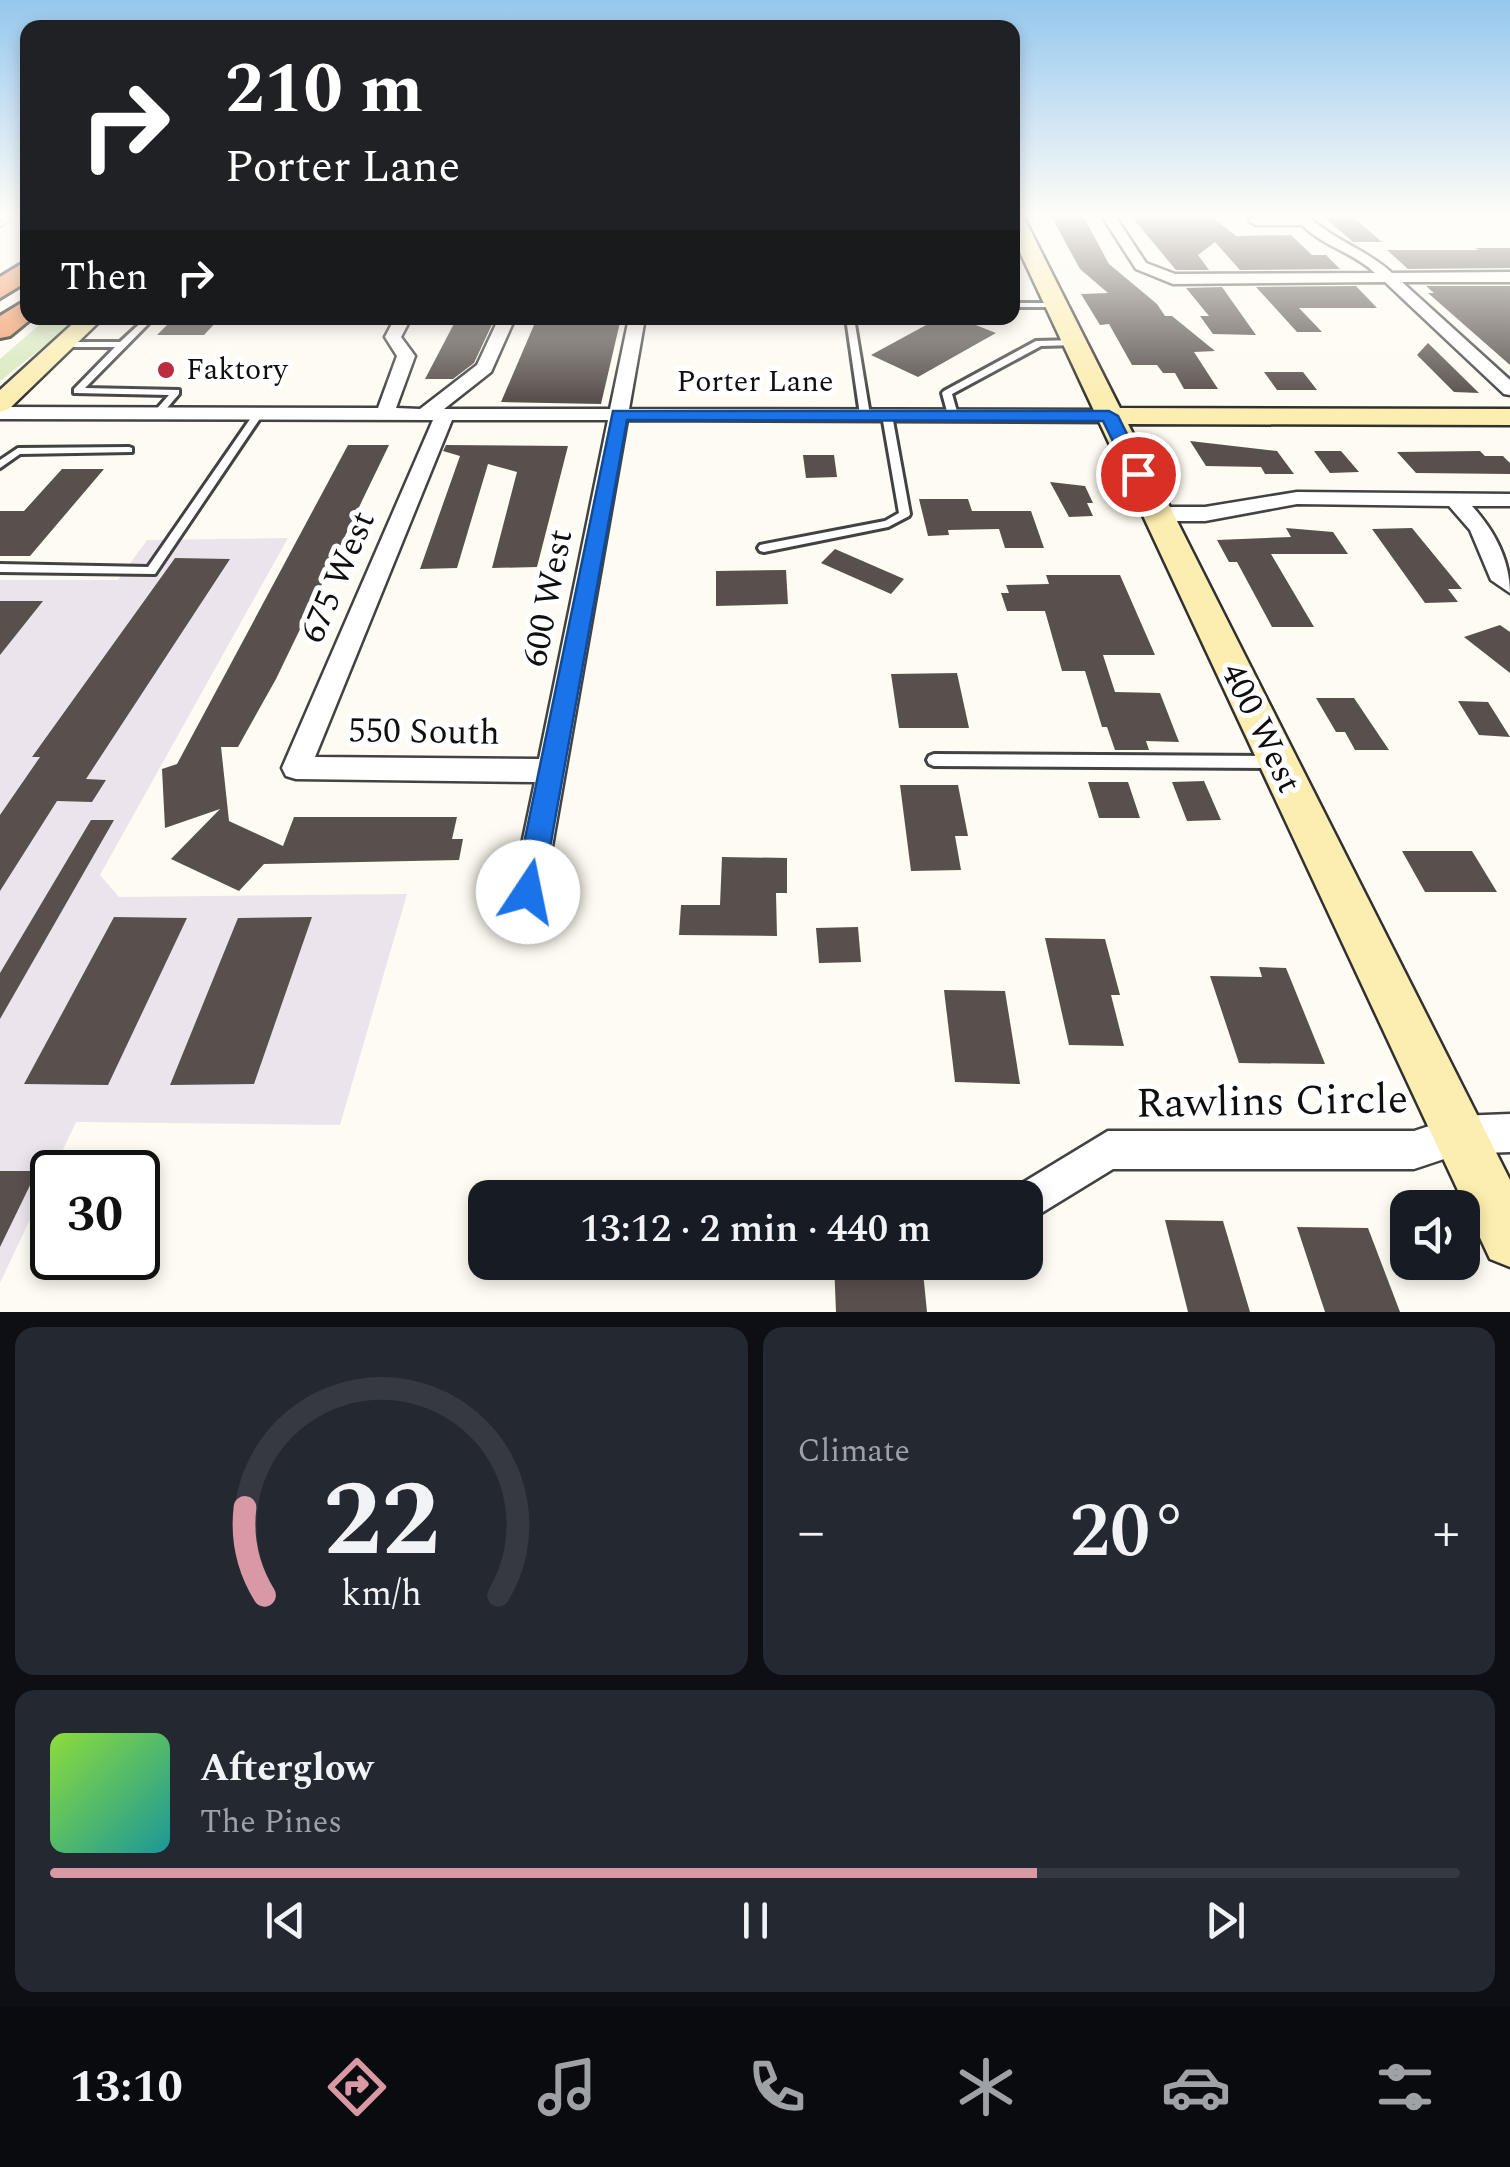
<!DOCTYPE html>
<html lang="en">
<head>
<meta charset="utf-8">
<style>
	:root { --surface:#171b24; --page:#242831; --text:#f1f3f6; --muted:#9ea1a6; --line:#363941; --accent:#d999a4 }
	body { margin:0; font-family:Spectral,serif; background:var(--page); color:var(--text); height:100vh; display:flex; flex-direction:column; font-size:38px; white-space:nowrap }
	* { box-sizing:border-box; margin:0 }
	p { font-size:32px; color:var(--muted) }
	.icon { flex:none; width:55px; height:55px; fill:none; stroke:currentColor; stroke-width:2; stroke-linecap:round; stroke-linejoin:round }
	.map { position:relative; height:1312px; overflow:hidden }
	.drawer { display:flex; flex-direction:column; gap:15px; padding:15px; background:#0d0f14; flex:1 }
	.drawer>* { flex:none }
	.top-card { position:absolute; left:20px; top:20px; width:1000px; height:305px; border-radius:20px; box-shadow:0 5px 15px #0003; background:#202124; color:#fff; overflow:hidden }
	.buttons { position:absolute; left:1390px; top:1190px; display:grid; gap:20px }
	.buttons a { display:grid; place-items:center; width:90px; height:90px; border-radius:20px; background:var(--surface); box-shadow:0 5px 15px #0003; font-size:50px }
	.speed { position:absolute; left:30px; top:1150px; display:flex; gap:20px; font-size:50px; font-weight:700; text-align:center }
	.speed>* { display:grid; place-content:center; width:130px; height:130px; border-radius:50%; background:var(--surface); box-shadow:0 5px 15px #0003; line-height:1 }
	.speed .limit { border:5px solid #111; border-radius:15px; background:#fff; color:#111 }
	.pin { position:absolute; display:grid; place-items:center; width:85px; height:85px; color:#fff; margin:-42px; border:5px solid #fff; border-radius:50%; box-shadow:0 2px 10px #0007 }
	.me { position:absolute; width:110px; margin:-55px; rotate:11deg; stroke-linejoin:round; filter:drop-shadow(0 0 8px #0008) }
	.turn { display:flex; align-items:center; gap:35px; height:210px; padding:0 40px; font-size:45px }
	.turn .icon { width:130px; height:130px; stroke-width:2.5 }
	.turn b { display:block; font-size:70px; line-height:85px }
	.then { display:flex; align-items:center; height:95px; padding:0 40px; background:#0003; gap:20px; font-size:38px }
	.big { font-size:75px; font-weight:600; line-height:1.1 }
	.drawer .card { flex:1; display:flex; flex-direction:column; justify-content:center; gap:15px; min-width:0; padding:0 35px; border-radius:20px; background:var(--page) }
	.drawer .dial { align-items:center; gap:0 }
	.dial svg { height:260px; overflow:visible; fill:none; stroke:var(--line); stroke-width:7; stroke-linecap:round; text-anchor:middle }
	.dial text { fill:var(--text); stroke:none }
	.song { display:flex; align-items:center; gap:30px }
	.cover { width:120px; height:120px; border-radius:15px; background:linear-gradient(135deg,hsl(90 70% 55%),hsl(180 70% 35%)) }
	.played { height:10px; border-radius:5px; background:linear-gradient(90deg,var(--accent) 70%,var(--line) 70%) }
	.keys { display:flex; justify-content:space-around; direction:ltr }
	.heat { display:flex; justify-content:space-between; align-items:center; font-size:55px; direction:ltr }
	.drawer .tiles { flex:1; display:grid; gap:15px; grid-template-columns:1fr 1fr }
	.card:last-child { grid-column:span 2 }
	.trip { position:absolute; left:468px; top:1180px; width:575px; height:100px; border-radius:20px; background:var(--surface); box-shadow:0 5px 15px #0003; font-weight:600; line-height:100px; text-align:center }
	.dock { display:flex; height:160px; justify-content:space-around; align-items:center; background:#090b0e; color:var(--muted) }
	.dock .icon { width:70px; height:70px }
	.dock .selected { color:var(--accent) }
	.dock b { font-size:45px; color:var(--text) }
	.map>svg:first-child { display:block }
	.industrial { fill:#ece4ed }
	.green { fill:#d7e8bd }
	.building { fill:#58504c }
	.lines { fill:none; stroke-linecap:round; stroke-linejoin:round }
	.lane-casing { stroke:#424242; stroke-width:6 }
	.street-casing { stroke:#424242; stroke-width:5 }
	.secondary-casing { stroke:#313131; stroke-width:5 }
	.highway-casing { stroke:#202020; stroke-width:6 }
	.lane { fill:#fff; fill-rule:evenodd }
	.street { fill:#fff; fill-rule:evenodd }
	.secondary { fill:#fcedb0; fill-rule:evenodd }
	.highway { fill:#ee9560; fill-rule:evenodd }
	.rail-casing { stroke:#bb2c3f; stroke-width:6 }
	.rail { stroke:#fff; stroke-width:4; stroke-dasharray:11; stroke-linecap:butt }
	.route { fill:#1a73e8; stroke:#114b97; stroke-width:2.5 }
	.poi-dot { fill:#bb2c3f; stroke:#fff; stroke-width:4 }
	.labels { text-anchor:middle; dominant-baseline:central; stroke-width:10; stroke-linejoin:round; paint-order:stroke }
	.far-poi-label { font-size:30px; fill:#0f0f0f; stroke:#fff; text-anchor:start }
	.far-street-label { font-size:30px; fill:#0f0f0f; stroke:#fff }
	.street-label { font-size:35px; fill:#0f0f0f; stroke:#fff }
	.near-street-label { font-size:42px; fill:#0f0f0f; stroke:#fff }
</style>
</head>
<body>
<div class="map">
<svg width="1510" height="1312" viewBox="0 0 1510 1312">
	<rect width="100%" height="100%" fill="#fefbf2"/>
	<polygon class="industrial" points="288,538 100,875 119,897 407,894 340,1125 76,1122 0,1283 0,580 118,580 147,540"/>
	<polygon class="green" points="47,318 80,318 0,381 0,359"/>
	<g class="building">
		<polygon points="1051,216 1083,216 1109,264 1157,304 1165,316 1172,316 1215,351 1194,352 1218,389 1184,389 1175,373 1163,373 1157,365 1132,365 1109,324 1100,325 1081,294 1108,293 1080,269"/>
		<polygon points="1131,216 1211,216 1236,236 1291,235 1312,255 1326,255 1340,269 1240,270 1215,242 1198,255 1209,270 1176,270"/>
		<polygon points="1323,216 1352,216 1382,242 1353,242"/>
		<polygon points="1475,248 1510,248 1510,268 1408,269 1387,250 1479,250"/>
		<polygon points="1356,286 1377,308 1299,308 1322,332 1297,332 1256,287"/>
		<polygon points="1426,286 1510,286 1510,365 1428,293 1434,293"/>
		<polygon points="1222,287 1256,335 1213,334 1200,316 1209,316 1186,288"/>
		<polygon points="174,318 220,318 204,335 157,335"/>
		<polygon points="457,318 495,318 474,363 453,379 425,379"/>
		<polygon points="537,318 621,318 601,404 501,402"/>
		<polygon points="939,318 958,318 996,333 918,377 871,355"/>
		<polygon points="1428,343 1479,393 1454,392 1417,355"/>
		<polygon points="1264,372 1303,372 1317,390 1277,390"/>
		<polygon points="1190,441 1277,451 1294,474 1265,474 1261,467 1206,466"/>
		<polygon points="348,445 389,445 276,679 238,747 221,747 229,821 283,846 294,817 457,817 452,839 463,839 459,860 264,864 239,891 171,859 220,809 165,828 162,769 177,764"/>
		<polygon points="446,445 568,446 537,567 492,568 517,472 488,464 457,568 420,569 460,456 443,451"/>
		<polygon points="1314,451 1341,451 1359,472 1330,473"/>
		<polygon points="1480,451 1485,456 1503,456 1510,463 1510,474 1416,473 1397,452"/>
		<polygon points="803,455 834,455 837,477 806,478"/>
		<polygon points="62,469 104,469 30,556 0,556 0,511 24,511"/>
		<polygon points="1050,482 1085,486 1093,503 1087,503 1093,516 1069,517"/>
		<polygon points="919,499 968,499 972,511 1031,511 1044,548 1005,548 999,529 948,530 949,535 928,536"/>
		<polygon points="1286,528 1333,532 1348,554 1271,554 1314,627 1272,627 1237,562 1229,562 1217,540 1291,537"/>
		<polygon points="1412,528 1462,589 1448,589 1458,602 1425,603 1372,529"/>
		<polygon points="835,549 904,579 891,594 821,563"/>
		<polygon points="175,558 230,559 86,779 106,780 92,802 57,801 0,891 0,815 40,757 32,757"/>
		<polygon points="786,570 788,604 716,606 716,571"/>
		<polygon points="1046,575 1120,575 1155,655 1103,655 1115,692 1160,693 1179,742 1146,741 1149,750 1115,750 1107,727 1102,727 1085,671 1062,671 1045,611 1007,611 1001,593 1009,593 1006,585 1049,584"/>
		<polygon points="0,601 43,601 0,655"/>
		<polygon points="1500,625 1510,632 1510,673 1464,637"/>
		<polygon points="957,673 969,728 899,728 891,674"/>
		<polygon points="1316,698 1354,698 1389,750 1355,750 1345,732 1336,732"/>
		<polygon points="1458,701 1488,702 1510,737 1479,735"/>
		<polygon points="1204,781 1221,820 1187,821 1172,782"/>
		<polygon points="1088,782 1128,782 1140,818 1099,818"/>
		<polygon points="900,785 958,785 968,836 955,836 961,870 911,871"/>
		<polygon points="91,820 114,820 0,1019 0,973"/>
		<polygon points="1402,851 1472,851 1497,892 1425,892"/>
		<polygon points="722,857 787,858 787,893 776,893 777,936 679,935 681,905 720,905"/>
		<polygon points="114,917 187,918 108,1085 24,1084"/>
		<polygon points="312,917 254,1084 170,1085 238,918"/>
		<polygon points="858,927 861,962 819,963 816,928"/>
		<polygon points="1045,938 1105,939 1120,995 1111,995 1124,1046 1069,1045"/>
		<polygon points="1259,967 1286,968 1325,1064 1239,1063 1210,976 1262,977"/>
		<polygon points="944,990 1005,991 1020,1084 955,1082"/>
		<polygon points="0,1171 37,1171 0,1247"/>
		<polygon points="1165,1220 1223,1221 1250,1312 1188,1312"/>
		<polygon points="1297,1227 1368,1228 1400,1312 1325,1312"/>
		<polygon points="834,1262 922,1262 927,1312 836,1312"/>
	</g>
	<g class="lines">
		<g class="lane-casing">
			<g id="lane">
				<polygon points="1012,303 1056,303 1060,305 1056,307 1012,307"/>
				<polygon points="146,318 154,318 85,388 179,390 179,394 161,415 155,415 153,413 169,395 74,393 74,389 115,347 64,347 60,344 61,342 120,342"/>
				<polygon points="846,318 854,318 870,415 865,418 860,415"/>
				<polygon points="1074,340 1077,341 1077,345 1041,346 952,394 958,415 953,418 948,415 942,393 944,391 1036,341"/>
				<polygon points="258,411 263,414 155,574 0,572 0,564 148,567 255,412"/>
				<polygon points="887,412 892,415 910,514 909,516 888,527 764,552 760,551 758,548 760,545 885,521 899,513 882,415"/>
				<polygon points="129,447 132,448 132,452 20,454 0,468 0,460 18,448"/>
				<polygon points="934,754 1275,756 1280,758 1282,762 1280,766 1275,768 934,766 929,764 927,760 929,756"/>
			</g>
		</g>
		<g class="street-casing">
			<g id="street">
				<path d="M1102 216H1115L1146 263 1175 274 1375 273C1353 252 1324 247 1302 225H1256L1249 221C1264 212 1291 216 1308 216 1334 241 1366 249 1392 273L1510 272V282H1402L1510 380V395L1504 394 1385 282 1173 284 1136 269Z"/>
				<path d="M395 318H411L401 337 415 356 396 408 420 409 477 365 499 318H515L491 372 444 409H610L629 318H645L629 409 1109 410 1118 416 1109 422 627 420 544 892 539 902 528 906 517 902 512 892 535 782 296 779 286 776 282 768 433 420 0 419V407L378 408 397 356 385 337ZM452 420H608L539 759 315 757Z"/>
				<path d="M1297 492 1510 494V506H1472C1494 530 1510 560 1510 593L1491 580 1470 530 1449 506 1297 504 1205 521H1157L1146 514 1157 507H1205Z"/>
				<polygon points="1510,1114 1510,1152 1459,1154 1414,1169 1113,1169 1038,1215 1025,1210 1025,1198 1019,1196 1024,1182 1108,1131 1414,1131 1459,1116"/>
			</g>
		</g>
		<g class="secondary-casing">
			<g id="secondary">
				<polygon points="1012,216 1023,216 1120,408 1510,409 1510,425 1128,424 1510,1180 1510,1267 1490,1259 1012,235"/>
				<polygon points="79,318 103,318 9,409 0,412 0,390"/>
			</g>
		</g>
		<g class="highway-casing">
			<g id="highway">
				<polygon points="28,260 28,281 0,298 0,277"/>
				<polygon points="28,299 28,318 32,318 10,336 0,338 0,316"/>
			</g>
		</g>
		<use href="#lane" class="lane"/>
		<use href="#street" class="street"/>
		<use href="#secondary" class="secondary"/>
		<use href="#highway" class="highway"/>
		<g class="rail-casing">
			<polyline id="rail" points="0,225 12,216"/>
		</g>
		<use href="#rail" class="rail"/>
	</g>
	<linearGradient id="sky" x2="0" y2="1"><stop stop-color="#95c7ed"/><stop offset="0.54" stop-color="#fffdf9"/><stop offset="1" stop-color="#fffdf9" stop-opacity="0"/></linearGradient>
	<rect width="1510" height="400" fill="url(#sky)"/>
	<polygon class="route" points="613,411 1109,411 1118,416 1147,474 1138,479 1131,478 1103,421 627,420 542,892 538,901 528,905 518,901 514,892"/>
	<circle class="poi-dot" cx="166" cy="370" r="10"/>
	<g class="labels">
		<g class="far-poi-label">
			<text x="186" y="370">Faktory</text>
		</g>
		<g class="far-street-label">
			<text x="755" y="382">Porter Lane</text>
		</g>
		<g class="street-label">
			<text transform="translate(338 577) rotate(-67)">675 West</text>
			<text transform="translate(548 598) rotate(-79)">600 West</text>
			<text transform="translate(1261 728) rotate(64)">400 West</text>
			<text transform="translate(424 732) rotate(1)">550 South</text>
		</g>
		<g class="near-street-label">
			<text transform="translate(1272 1102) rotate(-1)">Rawlins Circle</text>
		</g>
	</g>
</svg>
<div class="buttons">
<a><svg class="icon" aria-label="sound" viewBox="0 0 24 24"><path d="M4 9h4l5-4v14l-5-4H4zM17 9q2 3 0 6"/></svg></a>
</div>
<div class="speed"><div class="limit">30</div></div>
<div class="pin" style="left:1138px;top:474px;background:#d93025"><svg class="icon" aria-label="arrive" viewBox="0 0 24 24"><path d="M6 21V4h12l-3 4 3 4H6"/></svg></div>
<svg class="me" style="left:528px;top:892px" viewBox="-20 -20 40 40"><circle r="19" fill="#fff"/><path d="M0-13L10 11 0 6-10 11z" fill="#1a73e8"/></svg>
<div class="trip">13:12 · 2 min · 440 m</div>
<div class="top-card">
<div class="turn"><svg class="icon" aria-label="right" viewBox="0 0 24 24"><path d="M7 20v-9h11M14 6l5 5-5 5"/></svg><div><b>210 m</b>Porter Lane</div></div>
<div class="then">Then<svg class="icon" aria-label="right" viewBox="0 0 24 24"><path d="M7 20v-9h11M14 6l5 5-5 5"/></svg></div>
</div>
</div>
<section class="drawer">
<div class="tiles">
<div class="card dial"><svg viewBox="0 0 100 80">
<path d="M14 69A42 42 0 1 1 86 69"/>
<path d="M14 69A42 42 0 0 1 8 42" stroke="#d999a4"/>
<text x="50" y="56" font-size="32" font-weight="700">22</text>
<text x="50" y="72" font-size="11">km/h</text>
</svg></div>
<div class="card"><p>Climate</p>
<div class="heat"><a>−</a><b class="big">20°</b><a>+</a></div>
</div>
<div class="card">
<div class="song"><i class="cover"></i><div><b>Afterglow</b><p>The Pines</p></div></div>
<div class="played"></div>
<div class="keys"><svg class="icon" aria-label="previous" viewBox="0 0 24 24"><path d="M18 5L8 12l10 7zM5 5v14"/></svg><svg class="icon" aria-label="pause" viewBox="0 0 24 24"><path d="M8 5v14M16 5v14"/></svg><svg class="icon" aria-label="next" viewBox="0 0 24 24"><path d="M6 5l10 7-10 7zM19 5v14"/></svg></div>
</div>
</div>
</section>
<nav class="dock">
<b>13:10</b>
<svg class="icon selected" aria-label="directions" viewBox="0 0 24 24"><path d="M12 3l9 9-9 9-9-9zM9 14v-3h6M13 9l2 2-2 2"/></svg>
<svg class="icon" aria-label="music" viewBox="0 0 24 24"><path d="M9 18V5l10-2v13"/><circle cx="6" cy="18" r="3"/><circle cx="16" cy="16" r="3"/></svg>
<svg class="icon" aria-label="phone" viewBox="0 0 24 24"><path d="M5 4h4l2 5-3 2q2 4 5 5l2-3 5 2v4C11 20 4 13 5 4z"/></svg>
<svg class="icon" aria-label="climate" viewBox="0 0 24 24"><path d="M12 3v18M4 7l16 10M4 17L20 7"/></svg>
<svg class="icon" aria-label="car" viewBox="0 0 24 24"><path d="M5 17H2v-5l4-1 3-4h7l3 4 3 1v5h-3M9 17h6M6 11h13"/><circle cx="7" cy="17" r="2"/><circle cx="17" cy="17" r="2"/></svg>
<svg class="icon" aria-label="filters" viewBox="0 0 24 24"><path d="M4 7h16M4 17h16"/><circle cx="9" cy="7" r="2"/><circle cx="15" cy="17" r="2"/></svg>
</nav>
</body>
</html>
